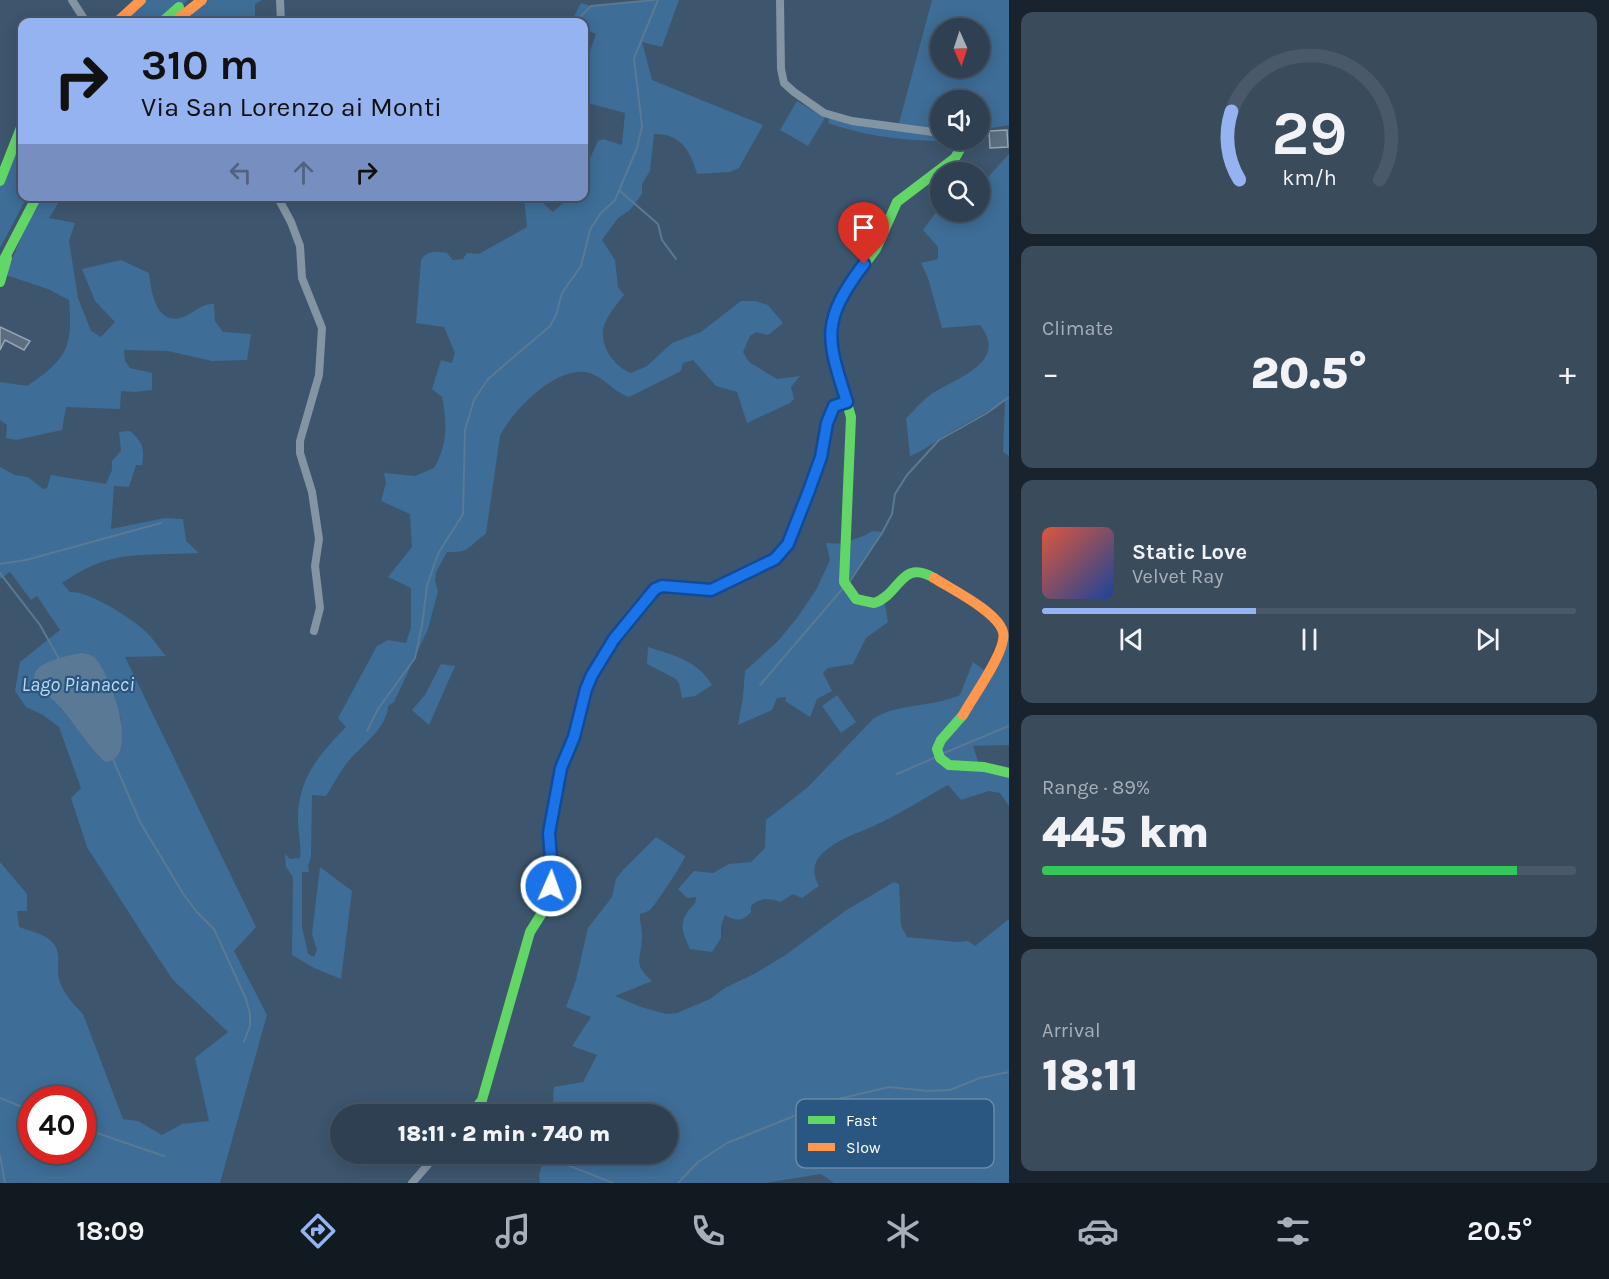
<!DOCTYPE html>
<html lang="en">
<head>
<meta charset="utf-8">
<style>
	:root { --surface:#2e4052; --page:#3a4b5c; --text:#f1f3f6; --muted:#a7afb8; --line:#495969; --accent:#95b2f1 }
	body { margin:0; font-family:Karla,sans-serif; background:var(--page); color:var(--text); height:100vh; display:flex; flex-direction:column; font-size:22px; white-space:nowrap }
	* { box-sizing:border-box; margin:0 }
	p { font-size:20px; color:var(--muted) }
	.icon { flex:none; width:33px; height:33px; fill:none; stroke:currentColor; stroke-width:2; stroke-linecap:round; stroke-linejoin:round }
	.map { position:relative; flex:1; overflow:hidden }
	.sheet { display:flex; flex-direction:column; gap:12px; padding:12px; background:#19232d; width:600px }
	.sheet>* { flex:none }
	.top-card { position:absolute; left:18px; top:18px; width:570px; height:183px; border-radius:12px; box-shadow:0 3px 15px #0003,0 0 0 2px var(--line); background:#95b2f1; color:#111; overflow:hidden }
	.needle { width:39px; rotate:177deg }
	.controls { position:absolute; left:930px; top:18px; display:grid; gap:12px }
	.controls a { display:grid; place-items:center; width:60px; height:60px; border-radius:50%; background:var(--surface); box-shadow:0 3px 15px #0003,0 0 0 2px var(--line); font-size:30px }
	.speed { position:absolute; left:18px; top:1086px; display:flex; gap:12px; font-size:30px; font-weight:700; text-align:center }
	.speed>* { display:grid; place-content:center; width:78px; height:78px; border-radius:50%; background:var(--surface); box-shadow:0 3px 15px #0003,0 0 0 2px var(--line); line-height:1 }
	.speed .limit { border:9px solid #d22; background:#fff; color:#111 }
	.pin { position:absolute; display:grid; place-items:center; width:51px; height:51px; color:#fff; margin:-62px -26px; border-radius:50% 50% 50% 0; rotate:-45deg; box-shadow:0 0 6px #0007 }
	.pin .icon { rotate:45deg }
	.me { position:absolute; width:66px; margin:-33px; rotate:2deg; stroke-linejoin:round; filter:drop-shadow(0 0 4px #0008) }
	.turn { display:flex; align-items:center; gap:21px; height:126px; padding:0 24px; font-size:27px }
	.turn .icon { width:78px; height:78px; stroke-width:2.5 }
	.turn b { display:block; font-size:42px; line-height:51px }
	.lanes { display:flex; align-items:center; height:57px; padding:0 24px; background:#0003; justify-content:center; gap:30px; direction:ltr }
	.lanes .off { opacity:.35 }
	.big { font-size:45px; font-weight:800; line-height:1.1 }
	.sheet .tile { flex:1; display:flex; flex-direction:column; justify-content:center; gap:9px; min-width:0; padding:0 21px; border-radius:12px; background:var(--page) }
	.sheet .dial { align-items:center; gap:0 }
	.dial svg { height:156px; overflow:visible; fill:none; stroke:var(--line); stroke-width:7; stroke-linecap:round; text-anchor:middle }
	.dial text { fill:var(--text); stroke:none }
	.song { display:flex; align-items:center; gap:18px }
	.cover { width:72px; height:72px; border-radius:9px; background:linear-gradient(135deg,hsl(10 70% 55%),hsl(220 70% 35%)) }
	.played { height:6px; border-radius:3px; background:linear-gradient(90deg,var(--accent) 40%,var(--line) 40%) }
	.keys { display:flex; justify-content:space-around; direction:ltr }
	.heat { display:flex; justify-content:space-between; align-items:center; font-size:33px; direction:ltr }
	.charge { height:9px; border-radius:4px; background:linear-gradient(90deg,#34c759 89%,var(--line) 0) }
	.trip { position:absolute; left:330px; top:1104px; width:348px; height:60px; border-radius:30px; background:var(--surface); box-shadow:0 3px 15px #0003,0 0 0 2px var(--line); font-weight:800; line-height:60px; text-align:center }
	.tabs { display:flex; height:96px; justify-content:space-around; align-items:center; background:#121a21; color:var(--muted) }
	.tabs .icon { width:42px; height:42px }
	.tabs .selected { color:var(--accent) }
	.tabs b { font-size:27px; color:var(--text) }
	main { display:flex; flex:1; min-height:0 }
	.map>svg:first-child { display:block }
	.green { fill:#3e6d97; fill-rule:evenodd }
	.water { fill:#597995 }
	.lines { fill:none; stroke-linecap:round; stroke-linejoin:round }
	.stream { stroke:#597995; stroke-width:2 }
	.building { fill:#5a6e80; stroke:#96a5b2; stroke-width:1.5 }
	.street { stroke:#8394a3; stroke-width:8 }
	.fast { stroke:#63d668; stroke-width:10 }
	.slow { stroke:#ff974d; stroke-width:10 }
	.route-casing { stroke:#114b97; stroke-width:15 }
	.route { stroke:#1a73e8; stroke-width:10 }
	.labels { text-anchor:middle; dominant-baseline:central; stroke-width:4.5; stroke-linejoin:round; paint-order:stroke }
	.water-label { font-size:20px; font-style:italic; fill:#bed7ed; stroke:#295781 }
	.key { fill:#295781; stroke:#6989a7; stroke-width:1.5 }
	.key-label { font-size:16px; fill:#fff }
</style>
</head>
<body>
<main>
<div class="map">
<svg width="1009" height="1183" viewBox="0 0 1009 1183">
	<rect width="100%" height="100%" fill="#3d566d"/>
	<g class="green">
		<polygon points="141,0 188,0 162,22 117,22"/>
		<polygon points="202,0 262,0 255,4 255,17 251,22 174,22"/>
		<path d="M654 0H679L662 47 642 42 652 80 763 125 739 168 730 172 697 174C691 152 681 133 654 134L650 171 642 184V194L630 210 618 218 602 240 615 260 618 287 624 295C618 303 609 313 605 323 597 342 613 367 631 373L647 366 672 343 701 332 741 301H755L768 305 783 323 768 335 756 332 750 336 743 352 749 362 777 379 800 376 791 387 794 399 790 403 747 423 737 392 716 386 693 360 683 363 681 371 629 397C613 392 603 375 585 372 554 368 512 411 500 436L486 534C467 546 472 553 447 552L436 572 435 581 438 591 428 629 394 702 388 706C387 729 360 746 347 763 339 773 333 785 326 796L312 795 311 857 308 866 309 872H302V927L308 954 314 957 317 950 312 934 320 867 352 891 341 979 314 968 292 955 293 877 286 867 285 854 290 859 300 858C302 844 297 831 298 816 299 777 320 754 346 727L338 718 377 646 388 640 406 643 411 628V588L388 577 412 547 410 514 381 501 386 483 384 473 415 476 434 468C448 444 447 423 442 397L432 389 441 360 452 363 455 353 444 327 416 323 421 260C427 250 436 251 447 253L453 260 463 259 467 253 479 254 527 227 524 197H536L553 212 570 197 584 196V171L598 141 603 139 622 145 625 113 584 102V67L596 34 584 29V22H571L581 3 591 6Z"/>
		<path d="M932 0H1009V125L987 129 980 134V100H940V140H971L964 142C917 141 872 139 828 123L830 115 898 127ZM940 28H980V68H940Z"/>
		<polygon points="797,101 825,118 808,146 780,130"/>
		<polygon points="22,125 22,196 27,197 0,248 0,181"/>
		<path d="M1009 154V456L1003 452 1005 400C987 413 966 422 947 434 934 442 925 450 910 456L906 418C914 411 923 399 933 393 958 377 1009 362 980 325L942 328 928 278 921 263 938 259V247L923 230 940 207V212H980V186Z"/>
		<path d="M37 197H62L49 218 75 223 69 241 78 298 91 331 101 337 115 322 95 301 82 269 121 260 149 273C151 289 155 324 180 318 193 315 198 304 214 304L215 321 223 332 251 334 247 360 212 361 168 351 124 350 125 361 130 368 152 373V390L135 392 121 391 120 409 66 407 62 430 16 440 6 438 7 425 0 420V382L27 386C67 359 73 348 69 300L48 289 6 275Z"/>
		<path d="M130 431C143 442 145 449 142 465H136L129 487 114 486 111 529 165 518 183 519 186 541 199 553C169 555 134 552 105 561 89 566 75 574 62 583L70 592C89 591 130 617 145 631 153 638 159 648 166 656L125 657 256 927 234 951 267 1015 220 1183H0V862L27 894V911H17L19 927C30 931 46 934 53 943 62 953 56 968 59 979 62 992 74 1005 83 1014L123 1119 138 1121 162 1135 182 1124 209 1121 195 1058 228 1032 173 980 145 938 87 847 71 798 81 788 59 727 43 715 26 707 15 691 20 662 60 630 37 596 31 600 10 572 0 579V467L15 475 28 477 43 489 47 488 51 475 106 484 112 470V461L121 451 119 432ZM101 665 121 720 105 762 56 703 35 682ZM32 1100H82V1150H32Z"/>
		<path d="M872 531 883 532 845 586 856 600 884 599 888 622 866 638 853 664 828 668 823 673 832 691 817 699 810 717 785 701 786 697 777 698 772 710 738 725 743 697 745 671 778 641 797 618 816 590 830 560 826 543 846 544C854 537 864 538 872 531Z"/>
		<path d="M1004 633 1009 635V745L973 746 980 767 1009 773V806L1000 793 989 791 961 800 948 785C926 797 905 811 882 822 862 832 835 839 820 856 812 866 813 875 819 886L802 898 793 894 780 902C769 898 760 897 751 906V912C743 922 735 921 725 915L721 926V938L712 952 690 949C683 934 678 924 689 910 693 905 696 905 696 897L687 898 678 889 694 871 713 873 729 864 751 862 765 848 766 820 808 787 873 719C896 703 931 708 960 695L973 662 987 672Z"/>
		<path d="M648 647C674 655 698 661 712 685L695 696 682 698 679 683 676 679 647 664Z"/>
		<polygon points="441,664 455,666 429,725 412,710 425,695"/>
		<polygon points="837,695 856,722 841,733 822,706"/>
		<path d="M656 837 685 856C684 862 654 907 650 910 647 912 643 913 640 914 639 923 643 930 642 938 641 961 632 963 652 981L615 996 641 1007 666 1014 677 1013 710 999 725 988 756 973 787 954 845 911 894 882 899 884 901 926 907 937 957 942 968 941 975 946 1009 919V1183H834L821 1174 765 1183H540L539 1175 545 1154H668V1114H552L554 1087 583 1082 597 1055 572 1046 591 1017 566 1007 576 980 588 928 612 897 616 879 623 870Z"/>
	</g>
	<path class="water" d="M82 653C87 654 92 655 95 658 110 672 142 761 105 762 85 743 73 720 54 701 48 695 33 685 34 676 36 661 70 655 82 653Z"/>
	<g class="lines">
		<g class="stream">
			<polyline points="575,22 591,6 654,0"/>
			<polyline points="620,191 658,224 662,240 676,259"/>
			<polyline points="0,564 26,560 161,523"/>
			<polyline points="0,573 40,625 59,659"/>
			<polyline points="848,584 882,533 892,514 895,494 907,475 939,440 987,413 1009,397"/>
			<polyline points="760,685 844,587"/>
			<polyline points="367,731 378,709 415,658 422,625 427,586 434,565 439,552 463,514 465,430 474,400 488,379 550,326 556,315 562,293 581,266 590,230 600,214 615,200 637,148 642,126 634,58 658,0"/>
			<polyline points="944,753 1009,726"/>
			<polyline points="112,757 140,822 184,895 197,912 214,929 220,942 246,999 250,1014 250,1026 244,1042"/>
			<polyline points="897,774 936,757"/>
			<polyline points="0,1098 32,1111"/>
			<polyline points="82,1128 164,1156"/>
			<polyline points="0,1155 5,1183"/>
			<polyline points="557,1161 613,1183"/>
			<polyline points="678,1183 698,1162 727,1143 834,1100 889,1087 928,1091 950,1090 980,1078 1009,1072"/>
		</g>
	</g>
	<g class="building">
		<polygon points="1007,130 1008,147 990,148 989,131"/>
		<polygon points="0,327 30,341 24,350 5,340 0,350"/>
	</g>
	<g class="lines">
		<g class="street">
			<polyline points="72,0 86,22"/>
			<polyline points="280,0 281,22"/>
			<polyline points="780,0 781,69 784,83 794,92 824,113 852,121 940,133"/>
			<polyline points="277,196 291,222 300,246 302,278 322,328 319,375 300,441 300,453 312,492 319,539 315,566 320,608 314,631"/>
			<polyline points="412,1183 437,1154"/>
		</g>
		<g class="fast">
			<polyline points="162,22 179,7"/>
			<polyline points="0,181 22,125"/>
			<polyline points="0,267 37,196"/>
			<polyline points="0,282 7,258"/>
			<path d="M934 578C901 558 900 595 874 603L856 599 844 582 851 417 831 349 834 314 853 280 876 249 897 202 955 158 964 142 962 140"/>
			<polyline points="963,715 941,740 937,749 940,758 949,765 984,767 1009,773"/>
			<polyline points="471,1114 482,1100 530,932 549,902 552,872 549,833 560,768 574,737 586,689 614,639 655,589 662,587 711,590 768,564 777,555"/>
		</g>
		<g class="slow">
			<polyline points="117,22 141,0"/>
			<polyline points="174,22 202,0"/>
			<polyline points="777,555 788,544 821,457 827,423 834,407 847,402"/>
			<path d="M934 578C951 589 998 612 1003 632 1008 649 972 698 963 715"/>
		</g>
	</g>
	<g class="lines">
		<g class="route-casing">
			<path id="route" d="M551 886 552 872 549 833 561 768 574 737 586 689 592 675 614 639 655 589 662 586 711 590 775 559 788 544 808 493 821 457 827 423 834 406 847 402C826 337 821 321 864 264"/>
		</g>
		<use href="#route" class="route"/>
	</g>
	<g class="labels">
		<g class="water-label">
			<text x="78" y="684">Lago Pianacci</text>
		</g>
	</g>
	<rect x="796" y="1099" width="198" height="69" rx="9" class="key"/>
	<rect x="808" y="1116" width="27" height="8" fill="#63d668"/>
	<rect x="808" y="1143" width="27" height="8" fill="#ff974d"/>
	<g class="key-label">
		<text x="846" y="1126">Fast</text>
		<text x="846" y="1153">Slow</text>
	</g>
</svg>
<div class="controls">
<a><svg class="needle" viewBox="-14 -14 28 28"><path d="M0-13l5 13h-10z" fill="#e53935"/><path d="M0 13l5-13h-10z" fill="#a7afb8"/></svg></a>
<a><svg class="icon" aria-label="sound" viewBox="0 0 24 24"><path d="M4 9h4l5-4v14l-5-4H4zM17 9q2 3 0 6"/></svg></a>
<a><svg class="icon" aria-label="search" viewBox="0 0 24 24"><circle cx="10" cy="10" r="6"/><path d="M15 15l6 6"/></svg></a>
</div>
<div class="speed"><div class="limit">40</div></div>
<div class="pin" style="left:864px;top:264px;background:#d93025"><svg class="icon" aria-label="arrive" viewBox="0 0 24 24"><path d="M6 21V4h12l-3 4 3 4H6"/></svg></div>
<svg class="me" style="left:551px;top:886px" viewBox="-20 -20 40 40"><circle r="17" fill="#1a73e8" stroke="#fff" stroke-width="3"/><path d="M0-11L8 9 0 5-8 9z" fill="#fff"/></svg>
<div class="trip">18:11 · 2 min · 740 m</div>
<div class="top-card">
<div class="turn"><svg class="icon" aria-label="right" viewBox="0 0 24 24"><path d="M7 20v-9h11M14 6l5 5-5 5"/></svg><div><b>310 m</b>Via San Lorenzo ai Monti</div></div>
<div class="lanes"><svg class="icon off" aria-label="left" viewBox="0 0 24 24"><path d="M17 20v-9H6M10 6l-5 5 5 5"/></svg><svg class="icon off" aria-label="ahead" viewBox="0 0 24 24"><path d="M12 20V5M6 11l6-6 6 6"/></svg><svg class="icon" aria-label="right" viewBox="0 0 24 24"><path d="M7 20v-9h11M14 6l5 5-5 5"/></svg></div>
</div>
</div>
<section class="sheet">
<div class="tile dial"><svg viewBox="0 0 100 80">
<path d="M14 69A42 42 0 1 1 86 69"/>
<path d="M14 69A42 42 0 0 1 10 34" stroke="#95b2f1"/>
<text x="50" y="56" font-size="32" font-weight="700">29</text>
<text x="50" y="72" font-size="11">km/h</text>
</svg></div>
<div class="tile"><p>Climate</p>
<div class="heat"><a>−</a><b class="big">20.5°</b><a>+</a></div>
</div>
<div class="tile">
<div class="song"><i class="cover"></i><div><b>Static Love</b><p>Velvet Ray</p></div></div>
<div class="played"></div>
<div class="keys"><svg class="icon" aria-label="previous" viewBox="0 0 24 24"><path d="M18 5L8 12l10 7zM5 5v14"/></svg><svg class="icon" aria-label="pause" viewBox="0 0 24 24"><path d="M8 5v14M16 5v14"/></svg><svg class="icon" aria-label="next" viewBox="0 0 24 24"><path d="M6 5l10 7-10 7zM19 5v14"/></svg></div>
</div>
<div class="tile"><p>Range · 89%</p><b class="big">445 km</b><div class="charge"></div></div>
<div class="tile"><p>Arrival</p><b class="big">18:11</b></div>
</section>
</main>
<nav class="tabs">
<b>18:09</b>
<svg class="icon selected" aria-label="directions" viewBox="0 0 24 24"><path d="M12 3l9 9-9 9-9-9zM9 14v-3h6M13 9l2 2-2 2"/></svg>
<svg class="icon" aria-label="music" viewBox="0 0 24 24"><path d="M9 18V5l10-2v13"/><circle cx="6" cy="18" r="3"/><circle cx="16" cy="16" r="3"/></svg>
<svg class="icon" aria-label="phone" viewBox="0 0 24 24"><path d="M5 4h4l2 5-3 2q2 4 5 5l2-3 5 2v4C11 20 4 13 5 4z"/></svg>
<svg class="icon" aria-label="climate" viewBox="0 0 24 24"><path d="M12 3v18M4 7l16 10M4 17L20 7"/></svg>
<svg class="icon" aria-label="car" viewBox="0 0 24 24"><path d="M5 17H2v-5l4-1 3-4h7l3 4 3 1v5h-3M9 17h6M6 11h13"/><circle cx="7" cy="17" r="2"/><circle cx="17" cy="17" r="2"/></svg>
<svg class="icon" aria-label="filters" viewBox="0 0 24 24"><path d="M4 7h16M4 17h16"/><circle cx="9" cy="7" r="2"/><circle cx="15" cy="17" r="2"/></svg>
<b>20.5°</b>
</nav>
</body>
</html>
